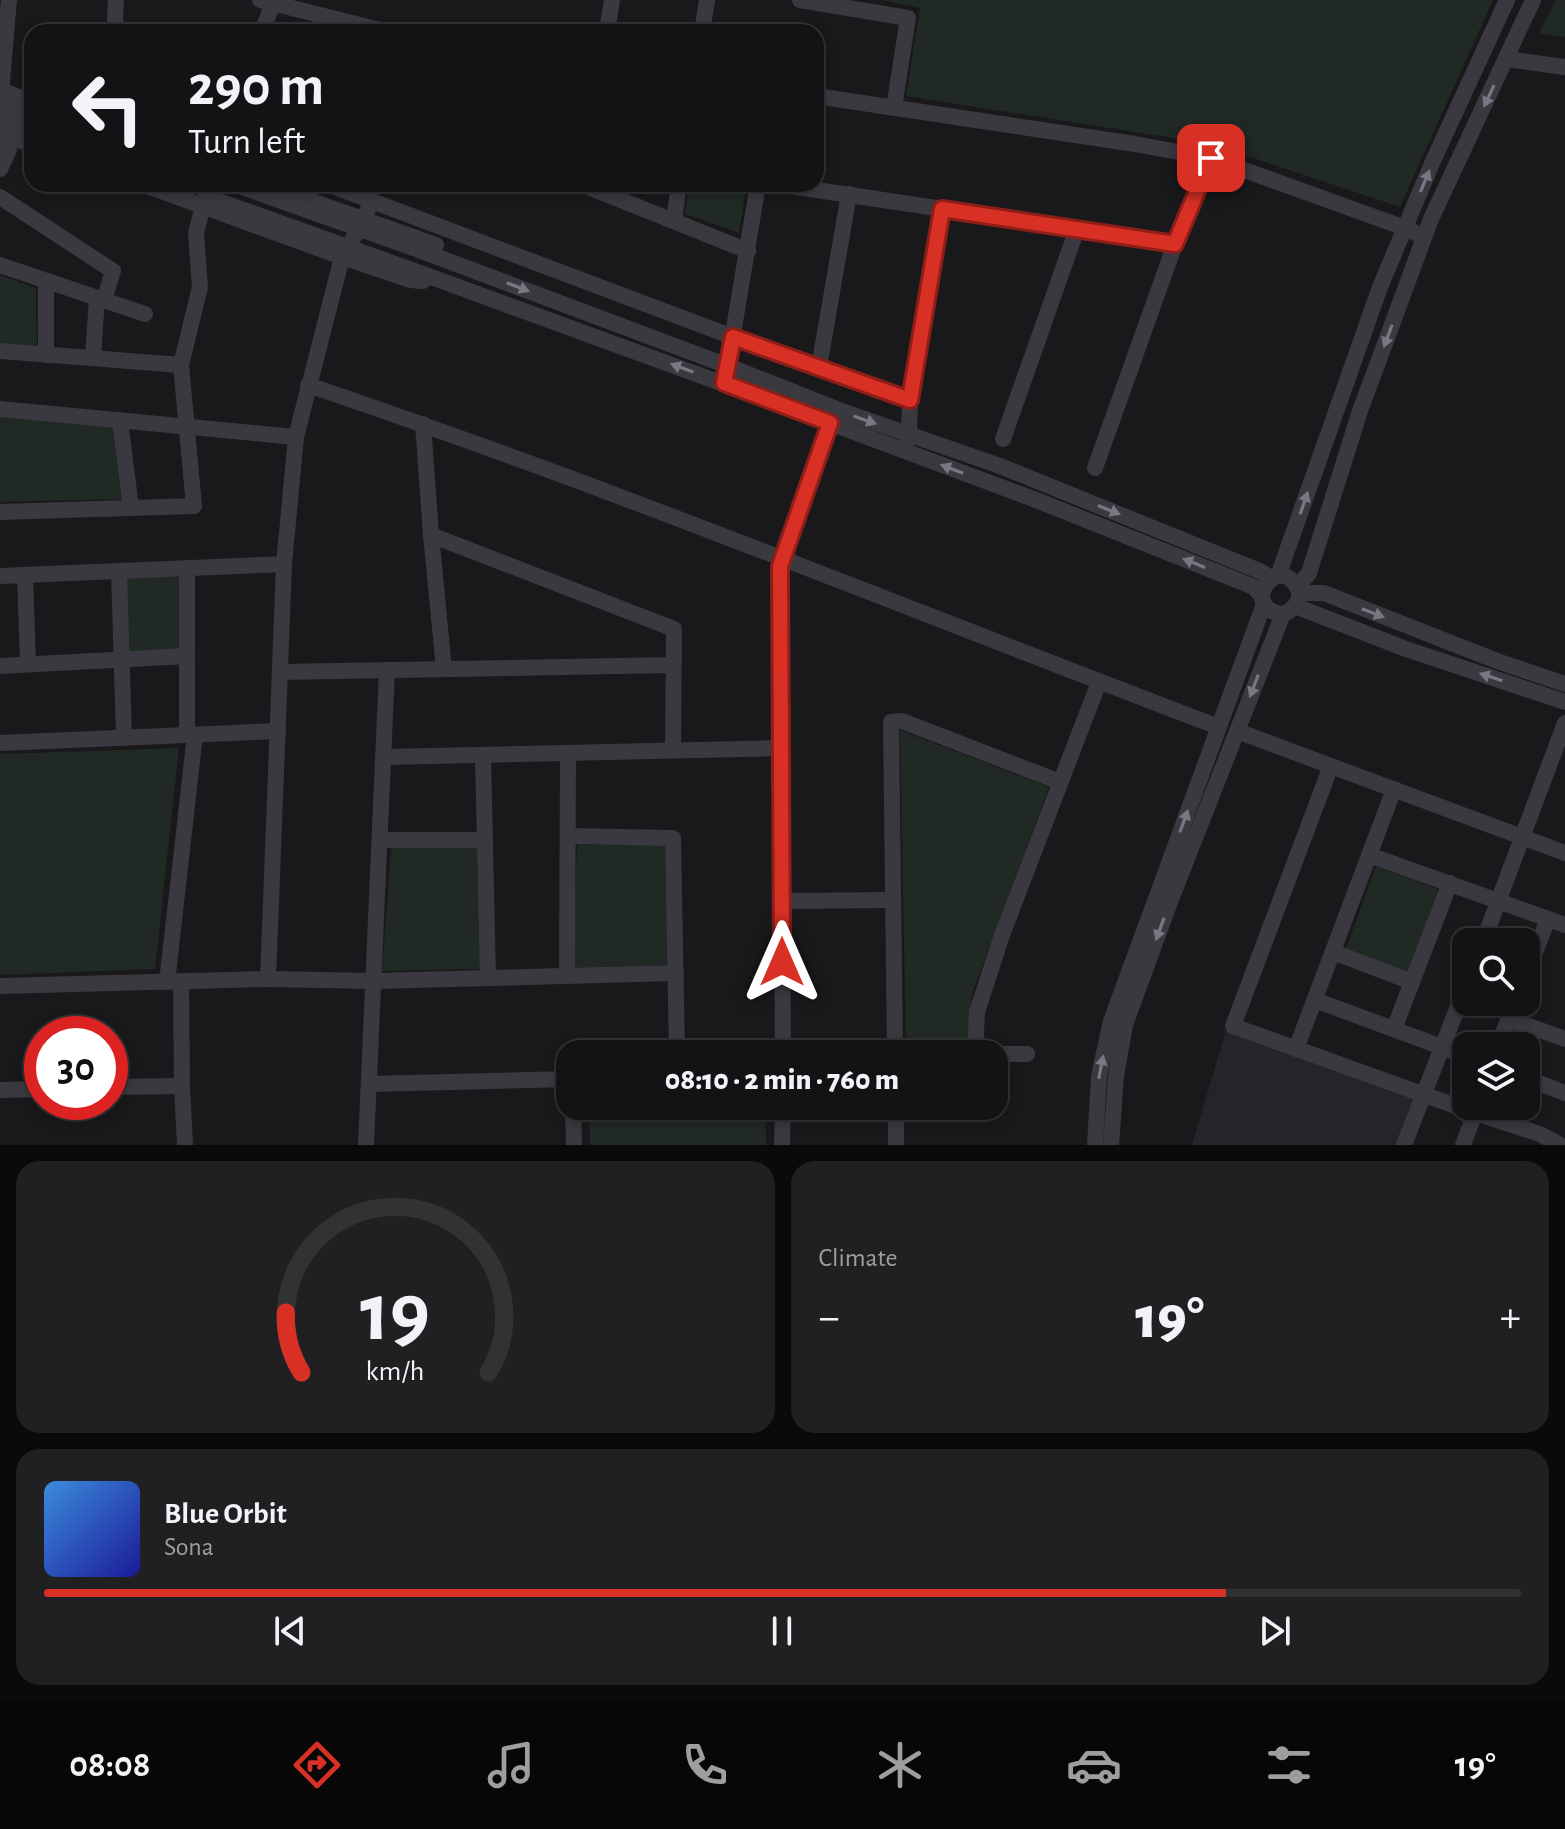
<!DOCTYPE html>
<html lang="en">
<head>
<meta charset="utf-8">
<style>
	:root { --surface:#131214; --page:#202022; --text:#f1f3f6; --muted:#9d9ea0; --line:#323234; --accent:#d93025 }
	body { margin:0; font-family:"Alegreya Sans",sans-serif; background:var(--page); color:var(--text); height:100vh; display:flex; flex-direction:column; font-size:30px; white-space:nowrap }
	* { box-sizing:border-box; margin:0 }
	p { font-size:26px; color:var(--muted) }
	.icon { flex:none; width:44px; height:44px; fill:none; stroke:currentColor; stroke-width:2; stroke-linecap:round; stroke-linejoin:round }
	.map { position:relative; height:1145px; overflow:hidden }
	.sheet { display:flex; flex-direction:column; gap:16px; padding:16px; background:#0a0a0b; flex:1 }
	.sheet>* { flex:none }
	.hud { position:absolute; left:24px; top:24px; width:800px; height:168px; border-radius:24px; box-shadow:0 4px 12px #0003,0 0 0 2px var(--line); background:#131214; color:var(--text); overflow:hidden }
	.controls { position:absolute; left:1452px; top:928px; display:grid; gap:16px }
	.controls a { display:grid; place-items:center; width:88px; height:88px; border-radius:16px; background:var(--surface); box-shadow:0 4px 12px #0003,0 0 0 2px var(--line); font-size:40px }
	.speed { position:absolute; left:24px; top:1016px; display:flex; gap:16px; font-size:40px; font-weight:700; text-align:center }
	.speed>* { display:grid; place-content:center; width:104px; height:104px; border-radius:50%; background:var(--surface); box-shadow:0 4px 12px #0003,0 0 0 2px var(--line); line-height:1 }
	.speed .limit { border:12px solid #d22; background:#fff; color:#111 }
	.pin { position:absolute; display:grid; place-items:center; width:68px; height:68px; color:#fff; margin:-34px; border-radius:16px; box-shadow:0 4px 12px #0006 }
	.me { position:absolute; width:88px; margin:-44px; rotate:0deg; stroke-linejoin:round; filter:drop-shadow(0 0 6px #0008) }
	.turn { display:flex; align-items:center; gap:28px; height:168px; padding:0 32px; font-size:36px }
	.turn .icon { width:104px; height:104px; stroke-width:2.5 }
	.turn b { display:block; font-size:56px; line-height:68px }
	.big { font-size:60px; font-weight:800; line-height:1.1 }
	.sheet .tile { flex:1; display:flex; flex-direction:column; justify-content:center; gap:12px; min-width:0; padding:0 28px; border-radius:24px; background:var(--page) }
	.sheet .dial { align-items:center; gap:0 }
	.dial svg { height:208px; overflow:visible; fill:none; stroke:var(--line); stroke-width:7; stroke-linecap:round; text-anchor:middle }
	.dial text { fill:var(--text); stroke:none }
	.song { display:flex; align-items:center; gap:24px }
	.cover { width:96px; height:96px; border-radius:12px; background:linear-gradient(135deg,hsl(210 70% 55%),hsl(240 70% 35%)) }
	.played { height:8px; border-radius:4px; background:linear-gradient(90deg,var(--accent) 80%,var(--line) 80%) }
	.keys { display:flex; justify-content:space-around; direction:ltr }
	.heat { display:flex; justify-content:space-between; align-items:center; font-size:44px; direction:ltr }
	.sheet .tiles { flex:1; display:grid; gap:16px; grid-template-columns:1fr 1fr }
	.tile:last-child { grid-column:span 2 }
	.trip { position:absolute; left:556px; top:1040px; width:452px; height:80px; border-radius:24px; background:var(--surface); box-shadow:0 4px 12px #0003,0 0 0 2px var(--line); font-weight:800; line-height:80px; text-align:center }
	.tabs { display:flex; height:128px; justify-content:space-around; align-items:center; background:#080708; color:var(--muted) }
	.tabs .icon { width:56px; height:56px }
	.tabs .on { color:var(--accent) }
	.tabs b { font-size:36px; color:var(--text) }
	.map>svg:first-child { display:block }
	.built { fill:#252428 }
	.green { fill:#202923 }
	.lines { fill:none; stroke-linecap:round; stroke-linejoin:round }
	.minor { stroke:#3a3940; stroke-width:16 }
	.minor-bridge { stroke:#3a3940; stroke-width:16 }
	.oneway { fill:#787883 }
	.route-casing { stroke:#8d1f18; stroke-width:20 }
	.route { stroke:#d93025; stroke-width:14 }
</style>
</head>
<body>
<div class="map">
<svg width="1565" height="1145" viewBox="0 0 1565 1145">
	<rect width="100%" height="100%" fill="#19181b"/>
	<polygon class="built" points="1226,1030 1417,1100 1399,1145 1192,1145"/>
	<g class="green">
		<polygon points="881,0 1493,0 1400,207 1211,144 906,96 920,8"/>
		<polygon points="1556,0 1565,0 1565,37 1539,33"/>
		<polygon points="689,184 715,184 746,189 739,233 685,214"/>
		<polygon points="0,275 36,288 37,349 0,346"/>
		<polygon points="0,414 115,426 124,499 0,502"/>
		<polygon points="182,575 183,660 122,661 121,577"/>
		<polygon points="900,730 1049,787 972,994 967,1045 906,1048"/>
		<polygon points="179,748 155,969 0,975 0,754"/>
		<polygon points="577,845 665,845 668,965 573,968"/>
		<polygon points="391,848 477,848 481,969 382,971"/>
		<polygon points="1376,866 1440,890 1410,973 1346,949"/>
		<rect x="590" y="1106" width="176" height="39"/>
	</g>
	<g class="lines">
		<g class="minor">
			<polyline points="116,0 115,20 117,32"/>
			<polyline points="260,0 388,32"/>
			<polyline points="800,0 908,18 894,108"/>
			<polyline points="262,32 273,3"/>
			<polyline points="607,32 612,0"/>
			<polyline points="702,32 707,0"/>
			<polyline points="1506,59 1565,67"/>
			<polyline points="0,90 32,102"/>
			<polyline points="816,96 1135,144 1211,158 1405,228 1424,237"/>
			<polyline points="0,103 9,0"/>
			<polyline points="0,104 32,115"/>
			<polyline points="0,119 32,131"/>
			<polyline points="0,133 32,145"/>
			<polyline points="0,143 7,146 9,150 0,169"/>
			<polyline points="142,184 342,257 410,280 423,281"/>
			<polyline points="264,184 436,245"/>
			<polyline points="327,184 733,337 910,400"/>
			<polyline points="581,184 748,251"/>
			<polyline points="777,184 1175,244"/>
			<polyline points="0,197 113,271 104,300"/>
			<polyline points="371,201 364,220 342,257 296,437 284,564 268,979 374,981 676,973"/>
			<polyline points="674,221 679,184"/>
			<polyline points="419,250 728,366 839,410 1000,466 1262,572 1272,579"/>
			<polyline points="0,265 145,314"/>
			<polyline points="412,270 830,423 1036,500 1254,587 1262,597"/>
			<polyline points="46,281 46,355"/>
			<polyline points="0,351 181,365 194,506 0,512"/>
			<polyline points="93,358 97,298"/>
			<polyline points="181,365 200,287 196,233 203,206"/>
			<polyline points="819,367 849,194"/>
			<polyline points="726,376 758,184"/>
			<path d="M308 385C616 489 915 612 1219 727"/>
			<polyline points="0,409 296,437"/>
			<polyline points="120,420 131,508"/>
			<polyline points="423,424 431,535 444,669"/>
			<polyline points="1003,439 1077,229"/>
			<polyline points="906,444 909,435 910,400 942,209"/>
			<polyline points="1095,468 1175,244 1211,158"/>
			<polyline points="431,535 674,629 673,750"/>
			<polyline points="187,568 187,735"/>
			<polyline points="119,571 124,738"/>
			<polyline points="25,575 28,664"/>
			<polyline points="0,576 284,564"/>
			<polyline points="1278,576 1380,287 1433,161 1507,0"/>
			<polyline points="1297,587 1309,573 1360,411 1431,219 1533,0"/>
			<polyline points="1299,593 1324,593 1497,661 1565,684"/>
			<polyline points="1295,606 1406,649 1565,702"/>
			<polyline points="0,666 187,656"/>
			<polyline points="280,672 673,665"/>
			<polyline points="1237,731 1565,853"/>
			<polyline points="0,743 278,731"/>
			<polyline points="483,755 488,978"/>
			<polyline points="384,757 781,748"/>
			<polyline points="1331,766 1233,1026 1475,1113 1540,1134 1560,1145"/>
			<polyline points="568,836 673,838 677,1054"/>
			<polyline points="380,840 485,840"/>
			<polyline points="1369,855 1565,925"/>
			<polyline points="782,901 893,900"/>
			<polyline points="1483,942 1565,723"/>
			<polyline points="1333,952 1412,982"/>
			<polyline points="1526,975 1548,919"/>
			<polyline points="567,976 568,753"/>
			<polyline points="167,982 195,735"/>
			<polyline points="181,982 182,1086 185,1145"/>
			<polyline points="0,986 268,979"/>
			<polyline points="1315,1000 1466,1056"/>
			<polyline points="1509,1019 1565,1039"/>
			<polyline points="1394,1029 1450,883"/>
			<polyline points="1498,1046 1515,1002"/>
			<polyline points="1296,1049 1394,789"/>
			<polyline points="783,1054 780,566 830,423"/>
			<polyline points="895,1054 891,722 902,721 1060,782"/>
			<polyline points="975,1054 977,1012 1002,935 1099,682"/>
			<polyline points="994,1054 1027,1054"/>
			<polyline points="1526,1078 1565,1093"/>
			<polyline points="369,1084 570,1079"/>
			<polyline points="110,1087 182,1086"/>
			<polyline points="0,1090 42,1089"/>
			<polyline points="573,1106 574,1145"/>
			<polyline points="896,1106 896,1145"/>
			<polyline points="366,1145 387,670"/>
			<polyline points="782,1145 783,1106"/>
			<polyline points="1095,1145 1099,1076 1111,1021 1264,604"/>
			<path d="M1111 1145 1116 1076 1125 1025 1170 902 1283 614C1296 609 1305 596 1295 584 1274 555 1240 610 1283 614"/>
			<polyline points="1404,1145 1466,986"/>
			<polyline points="1463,1145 1475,1113"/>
		</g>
		<g class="minor-bridge">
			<polyline points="234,184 419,250"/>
			<polyline points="205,196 412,270"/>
		</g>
	</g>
	<defs><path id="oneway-solid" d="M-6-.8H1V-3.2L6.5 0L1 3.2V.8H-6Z" transform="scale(2)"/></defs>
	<g class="oneway">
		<use href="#oneway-solid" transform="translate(1489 96) rotate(115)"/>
		<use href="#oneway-solid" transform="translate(1425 181) rotate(-67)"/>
		<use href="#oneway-solid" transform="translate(518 287) rotate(21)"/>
		<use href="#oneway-solid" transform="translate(1388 336) rotate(110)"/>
		<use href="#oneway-solid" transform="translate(682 368) rotate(-160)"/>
		<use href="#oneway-solid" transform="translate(865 420) rotate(19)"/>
		<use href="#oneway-solid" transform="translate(952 469) rotate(-159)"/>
		<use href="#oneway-solid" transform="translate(1304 503) rotate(-71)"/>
		<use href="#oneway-solid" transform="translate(1109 510) rotate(22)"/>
		<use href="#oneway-solid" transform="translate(1194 563) rotate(-158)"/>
		<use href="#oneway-solid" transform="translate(1373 613) rotate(21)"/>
		<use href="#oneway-solid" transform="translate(1491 677) rotate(-162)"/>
		<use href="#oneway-solid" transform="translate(1254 686) rotate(111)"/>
		<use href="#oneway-solid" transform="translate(1184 821) rotate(-70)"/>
		<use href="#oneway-solid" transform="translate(1160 929) rotate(110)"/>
		<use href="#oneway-solid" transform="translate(1101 1067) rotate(-79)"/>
	</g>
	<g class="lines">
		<g class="route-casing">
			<polyline id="route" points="782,962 780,566 830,423 724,383 733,337 910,400 942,209 1175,244 1211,158"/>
		</g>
		<use href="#route" class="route"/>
	</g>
</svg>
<div class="controls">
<a><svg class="icon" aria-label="search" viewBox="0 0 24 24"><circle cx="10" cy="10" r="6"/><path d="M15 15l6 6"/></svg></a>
<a><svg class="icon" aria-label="layers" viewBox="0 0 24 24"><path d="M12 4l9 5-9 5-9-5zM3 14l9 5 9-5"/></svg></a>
</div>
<div class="speed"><div class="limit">30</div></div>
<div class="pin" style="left:1211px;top:158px;background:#d93025"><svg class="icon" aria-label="arrive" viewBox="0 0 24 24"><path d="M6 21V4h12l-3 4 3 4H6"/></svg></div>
<svg class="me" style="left:782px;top:962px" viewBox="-20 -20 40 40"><path d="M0-17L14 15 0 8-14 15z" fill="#d93025" stroke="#fff" stroke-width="4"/></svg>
<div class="trip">08:10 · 2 min · 760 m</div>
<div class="hud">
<div class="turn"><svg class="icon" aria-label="left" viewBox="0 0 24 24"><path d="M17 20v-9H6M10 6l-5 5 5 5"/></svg><div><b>290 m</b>Turn left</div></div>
</div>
</div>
<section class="sheet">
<div class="tiles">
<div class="tile dial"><svg viewBox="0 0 100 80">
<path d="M14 69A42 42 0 1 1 86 69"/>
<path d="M14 69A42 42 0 0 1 8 46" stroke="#d93025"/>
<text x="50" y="56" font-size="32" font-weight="700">19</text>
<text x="50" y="72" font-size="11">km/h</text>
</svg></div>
<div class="tile"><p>Climate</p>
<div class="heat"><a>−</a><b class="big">19°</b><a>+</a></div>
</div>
<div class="tile">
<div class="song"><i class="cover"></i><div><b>Blue Orbit</b><p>Sona</p></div></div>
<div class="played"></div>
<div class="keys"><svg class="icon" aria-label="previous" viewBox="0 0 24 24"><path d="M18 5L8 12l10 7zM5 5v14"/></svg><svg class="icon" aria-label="pause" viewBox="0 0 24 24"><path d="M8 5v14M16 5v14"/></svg><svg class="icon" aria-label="next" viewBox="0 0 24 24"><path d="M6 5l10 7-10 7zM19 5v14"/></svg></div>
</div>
</div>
</section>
<nav class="tabs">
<b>08:08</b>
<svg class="icon on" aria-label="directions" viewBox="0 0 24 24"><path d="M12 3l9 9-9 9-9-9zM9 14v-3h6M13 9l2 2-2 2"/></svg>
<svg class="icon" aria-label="music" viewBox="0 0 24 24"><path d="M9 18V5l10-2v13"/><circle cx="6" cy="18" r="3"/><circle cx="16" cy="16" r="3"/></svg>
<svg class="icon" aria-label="phone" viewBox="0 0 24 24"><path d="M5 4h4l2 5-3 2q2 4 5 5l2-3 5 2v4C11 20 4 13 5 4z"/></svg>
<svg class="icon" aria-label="climate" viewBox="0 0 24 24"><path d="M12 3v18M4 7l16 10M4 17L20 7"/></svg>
<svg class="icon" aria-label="car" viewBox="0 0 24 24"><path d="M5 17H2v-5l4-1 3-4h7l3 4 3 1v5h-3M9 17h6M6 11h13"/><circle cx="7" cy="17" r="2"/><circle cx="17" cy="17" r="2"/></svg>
<svg class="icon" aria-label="filters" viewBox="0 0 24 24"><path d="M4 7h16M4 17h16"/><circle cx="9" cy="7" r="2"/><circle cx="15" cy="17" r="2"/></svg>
<b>19°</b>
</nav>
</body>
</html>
